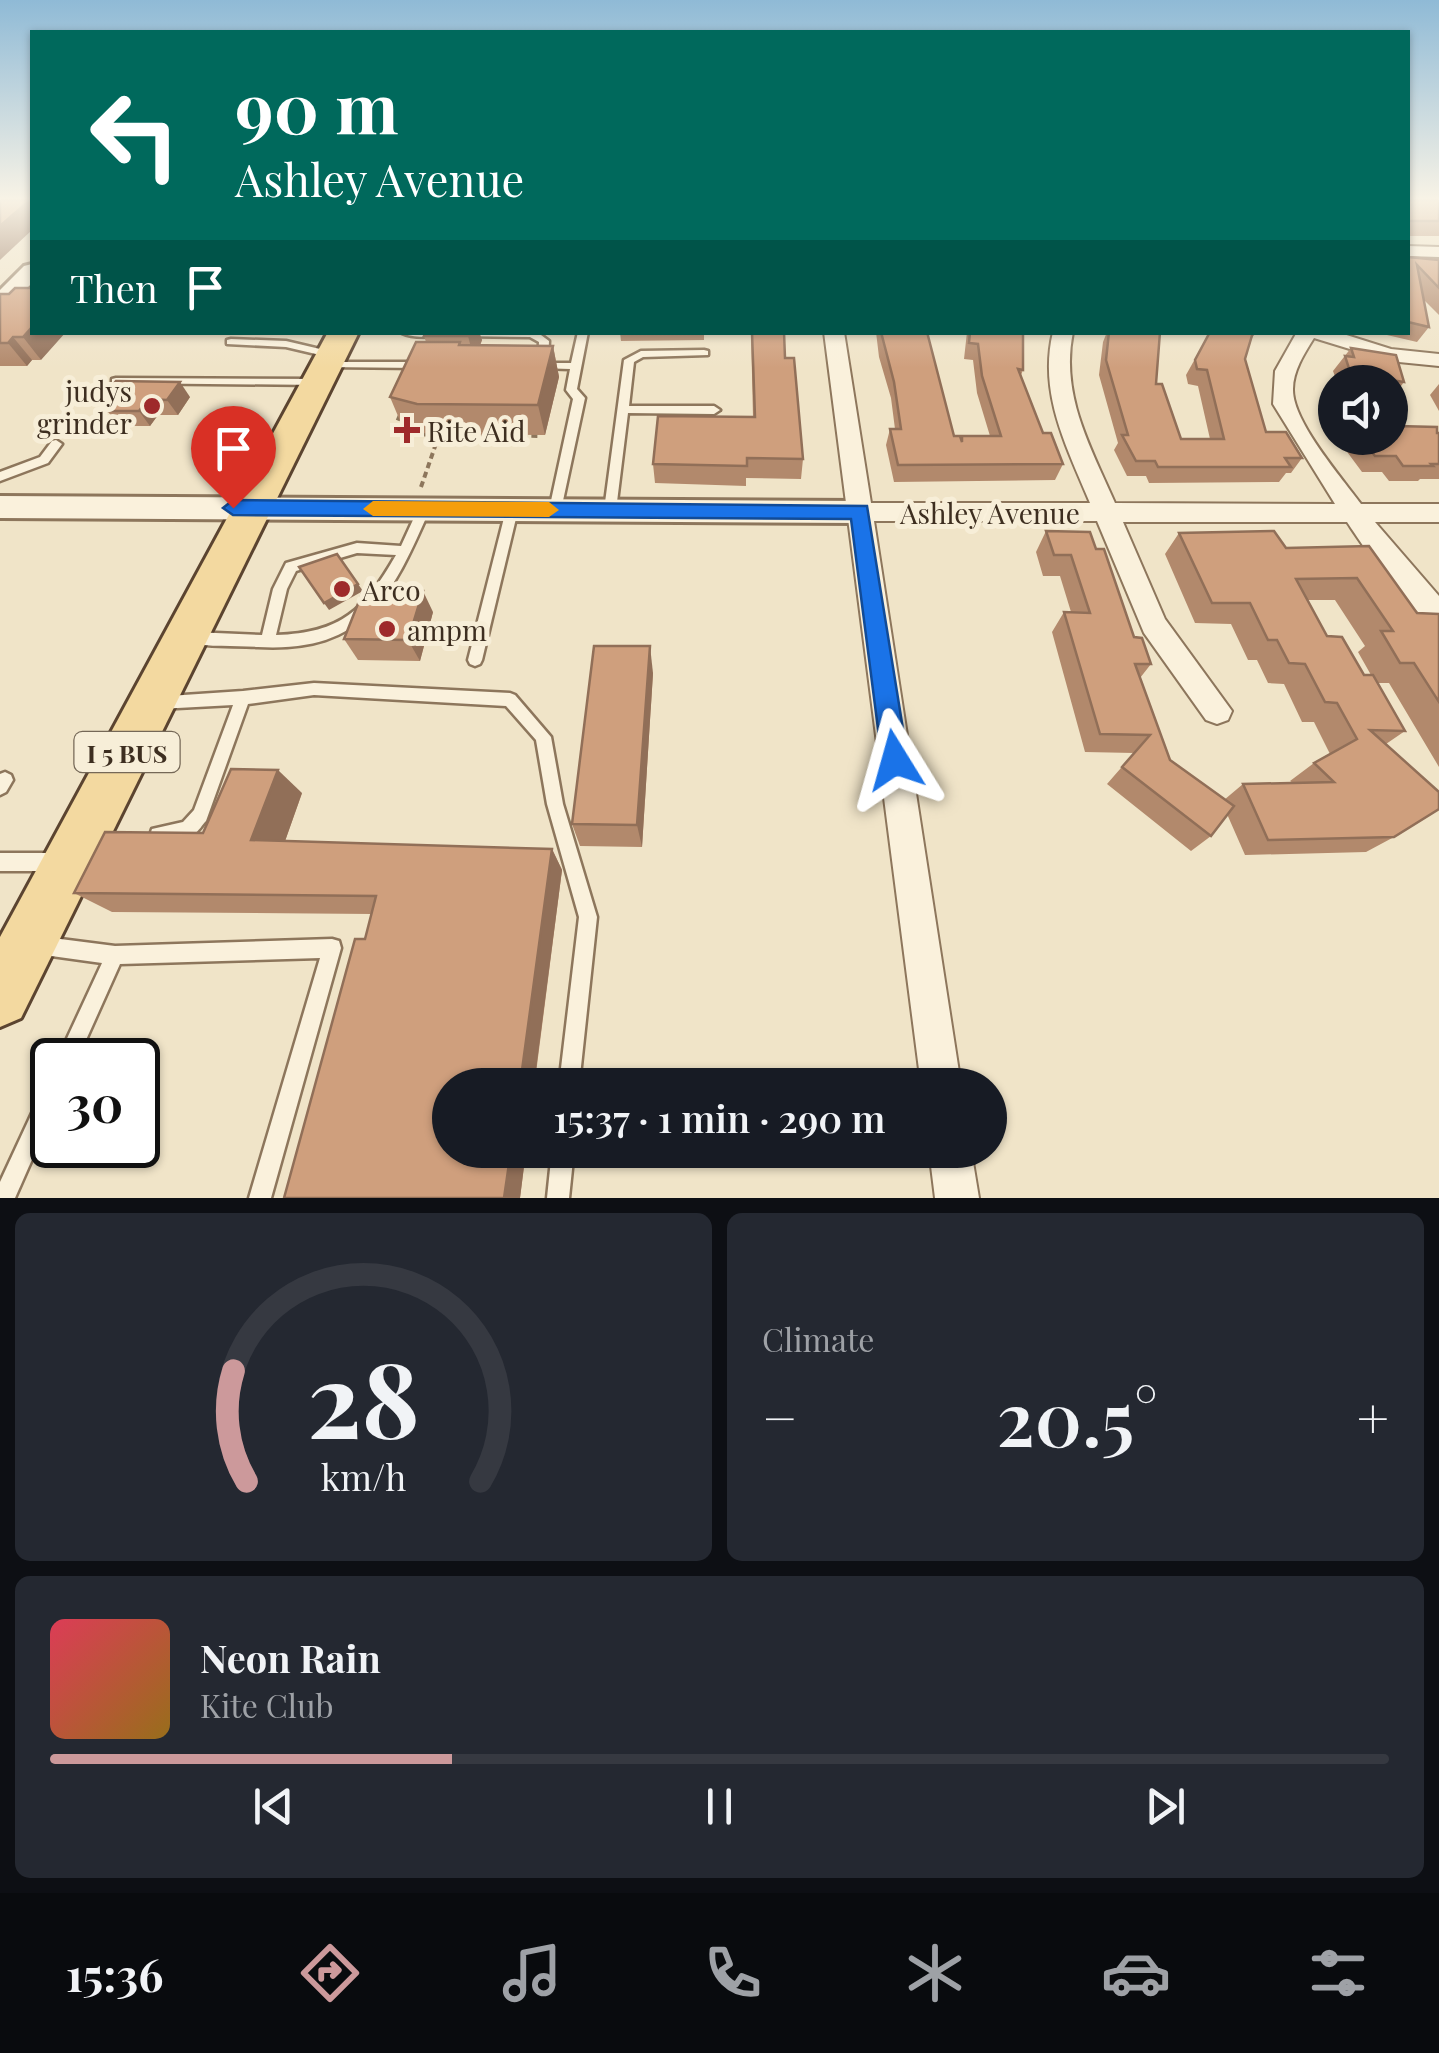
<!DOCTYPE html>
<html lang="en">
<head>
<meta charset="utf-8">
<style>
	:root { --surface:#171b24; --page:#242831; --text:#f1f3f6; --muted:#9ea1a6; --line:#363941; --accent:#cc999b }
	body { margin:0; font-family:"Playfair Display",serif; background:var(--page); color:var(--text); height:100vh; display:flex; flex-direction:column; font-size:38px; white-space:nowrap }
	* { box-sizing:border-box; margin:0 }
	p { font-size:32px; color:var(--muted) }
	.icon { flex:none; width:55px; height:55px; fill:none; stroke:currentColor; stroke-width:2; stroke-linecap:round; stroke-linejoin:round }
	.map { position:relative; height:1198px; overflow:hidden }
	.side { display:flex; flex-direction:column; gap:15px; padding:15px; background:#0d0f14; flex:1 }
	.side>* { flex:none }
	.top-card { position:absolute; left:30px; top:30px; width:1380px; height:305px; border-radius:0px; box-shadow:0 2px 8px #0004; background:#00695c; color:#fff; overflow:hidden }
	.controls { position:absolute; left:1318px; top:365px; display:grid; gap:20px }
	.controls a { display:grid; place-items:center; width:90px; height:90px; border-radius:50%; background:var(--surface); box-shadow:0 2px 8px #0004; font-size:50px }
	.speed { position:absolute; left:30px; top:1038px; display:flex; gap:20px; font-size:50px; font-weight:700; text-align:center }
	.speed>* { display:grid; place-content:center; width:130px; height:130px; border-radius:50%; background:var(--surface); box-shadow:0 2px 8px #0004; line-height:1 }
	.speed .limit { border:5px solid #111; border-radius:15px; background:#fff; color:#111 }
	.pin { position:absolute; display:grid; place-items:center; width:85px; height:85px; color:#fff; margin:-102px -42px; border-radius:50% 50% 50% 0; rotate:-45deg; box-shadow:0 0 10px #0007 }
	.pin .icon { rotate:45deg }
	.me { position:absolute; width:110px; margin:-55px; rotate:352deg; stroke-linejoin:round; filter:drop-shadow(0 0 8px #0008) }
	.turn { display:flex; align-items:center; gap:35px; height:210px; padding:0 40px; font-size:45px }
	.turn .icon { width:130px; height:130px; stroke-width:2.5 }
	.turn b { display:block; font-size:70px; line-height:85px }
	.then { display:flex; align-items:center; height:95px; padding:0 40px; background:#0003; gap:20px; font-size:38px }
	.big { font-size:75px; font-weight:600; line-height:1.1 }
	.side .widget { flex:1; display:flex; flex-direction:column; justify-content:center; gap:15px; min-width:0; padding:0 35px; border-radius:15px; background:var(--page) }
	.side .dial { align-items:center; gap:0 }
	.dial svg { height:260px; overflow:visible; fill:none; stroke:var(--line); stroke-width:7; stroke-linecap:round; text-anchor:middle }
	.dial text { fill:var(--text); stroke:none }
	.song { display:flex; align-items:center; gap:30px }
	.cover { width:120px; height:120px; border-radius:15px; background:linear-gradient(135deg,hsl(350 70% 55%),hsl(40 70% 35%)) }
	.played { height:10px; border-radius:5px; background:linear-gradient(90deg,var(--accent) 30%,var(--line) 30%) }
	.keys { display:flex; justify-content:space-around; direction:ltr }
	.heat { display:flex; justify-content:space-between; align-items:center; font-size:55px; direction:ltr }
	.side .tiles { flex:1; display:grid; gap:15px; grid-template-columns:1fr 1fr }
	.widget:last-child { grid-column:span 2 }
	.trip { position:absolute; left:432px; top:1068px; width:575px; height:100px; border-radius:50px; background:var(--surface); box-shadow:0 2px 8px #0004; font-weight:600; line-height:100px; text-align:center }
	.tab-bar { display:flex; height:160px; justify-content:space-around; align-items:center; background:#090b0e; color:var(--muted) }
	.tab-bar .icon { width:70px; height:70px }
	.tab-bar .active { color:var(--accent) }
	.tab-bar b { font-size:45px; color:var(--text) }
	.map>svg:first-child { display:block }
	.lines { fill:none; stroke-linecap:round; stroke-linejoin:round }
	.service-casing { stroke:#8d765c; stroke-width:5 }
	.minor-casing { stroke:#8d765c; stroke-width:4 }
	.tertiary-casing { stroke:#8d765c; stroke-width:6 }
	.primary-casing { stroke:#5b4430; stroke-width:6 }
	.path { stroke:#8d765c; stroke-width:4; stroke-dasharray:6 4; stroke-linecap:butt }
	.service { fill:#faf1dc; fill-rule:evenodd }
	.minor { fill:#faf1dc; fill-rule:evenodd }
	.tertiary { fill:#faf1dc; fill-rule:evenodd }
	.primary { fill:#f3d9a0; fill-rule:evenodd }
	.wall { fill:#b2896c; fill-rule:evenodd }
	.shaded-wall { fill:#916f58 }
	.building { fill:#cf9f7d; stroke:#916f58; stroke-width:2.5 }
	.route { fill:#1a73e8; stroke:#114b97; stroke-width:2.5 }
	.slow { fill:#f59e0b }
	.poi-dot { fill:#9e2a2b; stroke:#f7eed8; stroke-width:4 }
	.labels { text-anchor:middle; dominant-baseline:central; stroke-width:10; stroke-linejoin:round; paint-order:stroke }
	.shield { fill:#f7eed8; stroke:#756857; stroke-width:2.5 }
	.shield-label { font-size:25px; font-weight:bold; fill:#3d2e20 }
	.poi-label { font-size:28px; fill:#3d2e20; stroke:#f7eed8; text-anchor:start }
	.street-label { font-size:28px; fill:#3d2e20; stroke:#f7eed8 }
</style>
</head>
<body>
<div class="map">
<svg width="1439" height="1198" viewBox="0 0 1439 1198">
	<rect width="100%" height="100%" fill="#f0e4c8"/>
	<g class="lines">
		<g class="service-casing">
			<g id="service">
				<polygon points="537,332 549,341 548,363 571,363 578,332 588,332 577,389 585,398 561,510 555,515 549,510 573,399 566,390 570,369 538,368 539,342 530,337 461,336 456,333"/>
				<path d="M402 333V332L445 333C435 338 412 338 402 333Z"/>
				<polygon points="231,339 286,341 337,353 338,355 333,358 286,347 227,344 227,340"/>
				<polygon points="704,350 708,351 708,355 643,357 634,362 629,406 714,406 720,410 714,414 628,413 616,510 610,515 606,513 604,510 624,360 641,351"/>
				<polygon points="328,362 420,362 425,365 420,368 324,367 324,363"/>
				<polygon points="116,378 320,379 325,382 320,385 112,383 112,379"/>
				<polygon points="56,440 62,444 48,463 0,481 0,472 40,457 52,441"/>
				<path d="M424 505 430 509C392 595 366 653 258 647 235 645 210 648 188 642L186 638 188 634 193 632 262 635 273 589 286 563 357 543 401 546 418 509ZM357 553 396 555C364 610 342 633 276 635L287 589 296 571Z"/>
				<polygon points="512,505 518,510 482,660 480,664 475,666 470,664 468,660 506,510"/>
				<path d="M314 683 510 693 515 695 551 737 563 804 597 917 579 1085H559L579 917 547 804 536 740 506 706 314 695 248 704 206 821C202 825 199 831 194 834 185 841 163 843 152 841L150 835 152 829 183 822 194 810 233 705 159 709 154 707 151 702 154 697 243 691Z"/>
				<polygon points="5,772 11,775 13,780 6,792 0,795 0,774"/>
				<polygon points="0,853 55,853 61,856 64,862 61,868 55,871 0,871"/>
				<polygon points="37,936 115,946 332,939 339,941 341,948 271,1198 249,1198 320,958 120,964 77,1060 57,1060 102,963 37,954 30,952 28,945 30,938"/>
				<polygon points="52,1082 52,1114 15,1198 0,1198 0,1182 45,1085"/>
				<polygon points="552,1150 574,1150 569,1198 547,1198"/>
			</g>
		</g>
		<g class="minor-casing">
			<g id="minor">
				<polygon points="1408,246 1439,247 1439,257 1408,256"/>
				<path d="M824 332H844L871 503H1090C1067 447 1038 394 1053 332H1073C1060 395 1091 448 1115 503L1335 504 1273 404 1275 371 1297 332H1337L1391 349 1439 354V366L1389 361 1314 338C1304 354 1293 371 1293 389 1292 421 1342 478 1361 504H1439V522H1375L1439 596V625C1408 615 1366 550 1347 522H1123L1165 619 1232 711 1228 720 1217 724 1206 720 1144 633 1097 521H874L961 1085H921Z"/>
				<polygon points="929,1150 971,1150 979,1198 935,1198"/>
			</g>
		</g>
		<g class="tertiary-casing">
			<g id="tertiary">
				<polygon points="32,264 32,283 8,308 0,310 0,290 24,266"/>
				<polygon points="0,496 860,501 870,504 875,512 870,520 860,523 0,518"/>
			</g>
		</g>
		<g class="primary-casing">
			<polygon id="primary" points="328,332 359,332 21,1018 0,1027 0,937"/>
		</g>
		<g class="path">
			<polyline points="400,415 392,434 541,436"/>
			<polyline points="421,487 439,435"/>
		</g>
		<use href="#service" class="service"/>
		<use href="#minor" class="minor"/>
		<use href="#tertiary" class="tertiary"/>
		<use href="#primary" class="primary"/>
	</g>
	<g class="wall">
		<rect x="1408" y="200" width="31" height="36"/>
		<polygon points="1408,257 1439,260 1439,315 1423,299 1429,327 1417,342 1374,332 1408,332"/>
		<polygon points="0,294 41,360 32,360 27,366 0,366"/>
		<polygon points="479,332 482,340 480,346 553,346 559,377 545,435 428,434 403,428 390,397 426,342 424,336"/>
		<polygon points="620,332 704,332 704,340 621,341"/>
		<polygon points="751,332 784,332 785,358 803,459 801,479 746,478 746,486 655,483 653,464 753,417"/>
		<polygon points="876,332 927,332 954,436 961,440 990,436 977,393 973,360 964,359 967,332 1023,332 1023,370 1021,375 1043,433 1063,464 1055,480 894,482 886,445 890,429 895,429 891,398 879,357"/>
		<polygon points="1107,332 1160,332 1156,384 1181,439 1210,439 1198,386 1188,384 1186,375 1210,332 1256,332 1252,338 1245,359 1266,432 1302,458 1291,473 1286,473 1279,482 1149,483 1146,476 1127,476 1114,450 1118,443 1099,375 1103,342"/>
		<polygon points="1351,348 1404,382 1392,398 1390,398 1390,382 1337,382 1333,371"/>
		<polygon points="1439,384 1439,411 1430,395"/>
		<polygon points="190,397 178,415 158,415 150,426 118,426 100,400"/>
		<polygon points="1397,426 1439,433 1439,479 1420,479 1418,481 1389,481 1382,472 1362,472 1342,445 1341,438 1390,438"/>
		<path d="M1046 531 1096 549 1134 637 1151 664 1140 678 1170 760 1224 800 1243 784 1293 783 1290 781 1314 763 1330 754 1314 722H1302L1284 684 1268 683 1257 660H1248L1231 624 1195 623 1165 554 1179 533 1286 548 1369 546 1417 613 1439 614V767L1389 683H1378L1405 731 1386 744 1394 837 1366 852 1245 855 1227 814 1211 836 1191 851 1107 784 1134 753 1085 752 1052 632 1064 612H1071L1060 576H1043L1036 552ZM1307 600H1335L1365 646 1358 652 1371 675H1364L1327 636Z"/>
		<polygon points="433,612 420,661 358,660 344,639"/>
		<polygon points="653,673 642,847 580,846 572,824"/>
		<polygon points="302,793 285,841 552,849 562,870 520,1198 284,1198 372,914 112,912 74,893 203,833"/>
	</g>
	<g class="shaded-wall">
		<polygon points="30,200 32,200 32,230 0,260 0,226"/>
		<polygon points="32,327 32,332 66,332 41,360 23,337"/>
		<polygon points="469,332 479,332 482,340 474,359 468,336"/>
		<polygon points="13,337 32,360 27,366 8,343"/>
		<polygon points="553,346 559,377 545,435 538,405"/>
		<polygon points="180,382 190,397 178,415 167,400"/>
		<polygon points="148,399 158,415 150,426 139,411"/>
		<polygon points="358,584 363,591 329,610 324,603"/>
		<polygon points="423,591 433,612 420,661 408,640"/>
		<polygon points="650,646 653,673 642,847 637,825"/>
		<polygon points="278,770 302,793 278,861 251,840"/>
		<polygon points="552,849 562,870 534,1085 520,1085"/>
		<polygon points="511,1150 526,1150 520,1198 504,1198"/>
	</g>
	<g class="building">
		<polygon points="0,200 30,200 0,226"/>
		<rect x="1408" y="200" width="31" height="21"/>
		<polygon points="1408,257 1439,260 1439,288 1417,265 1429,327 1408,322"/>
		<polygon points="15,288 32,288 32,327 23,337 13,337 8,343 0,343 0,294 9,294"/>
		<polygon points="426,332 469,332 468,336 424,336"/>
		<polygon points="752,332 784,332 785,358 794,358 803,459 747,458 747,466 653,464 658,416 755,417"/>
		<polygon points="881,332 927,332 954,436 960,436 962,442 962,436 1001,436 982,376 978,344 969,343 970,332 1023,332 1023,370 1018,369 1043,433 1051,433 1063,464 898,465 890,429 901,429 894,382"/>
		<polygon points="1109,332 1160,332 1156,384 1162,384 1181,439 1224,439 1207,370 1197,369 1195,360 1210,332 1253,332 1245,359 1266,432 1286,432 1302,458 1285,458 1291,467 1158,467 1155,461 1136,461 1122,435 1128,435 1106,360"/>
		<polygon points="416,342 460,342 459,345 553,346 538,405 417,404 390,397"/>
		<polygon points="1351,348 1396,355 1404,382 1384,379 1384,382 1345,382 1344,379 1353,381 1345,356 1354,357"/>
		<polygon points="116,381 180,382 167,400 148,399 139,411 106,411 115,400 100,400"/>
		<polygon points="1390,402 1397,426 1437,427 1437,433 1439,433 1439,464 1431,464 1433,466 1403,466 1396,456 1375,456 1361,438 1390,438"/>
		<polygon points="1046,531 1090,532 1096,549 1104,549 1134,637 1142,638 1151,664 1135,664 1170,760 1234,806 1211,836 1122,767 1150,735 1100,734 1064,612 1090,613 1071,555 1054,555"/>
		<polygon points="1274,531 1286,548 1369,546 1417,613 1439,614 1439,702 1414,663 1400,663 1381,631 1393,631 1357,578 1296,579 1327,636 1342,637 1364,675 1373,675 1405,731 1370,730 1439,792 1439,809 1394,837 1268,840 1243,784 1334,782 1314,763 1357,739 1337,703 1325,702 1305,664 1289,663 1277,640 1268,640 1250,603 1212,603 1179,533"/>
		<polygon points="337,554 358,584 324,603 299,567"/>
		<polygon points="363,591 423,591 408,640 344,639"/>
		<polygon points="594,646 650,646 637,825 572,824"/>
		<polygon points="231,769 278,770 251,840 552,849 520,1085 450,1085 450,1150 511,1150 504,1198 284,1198 355,939 365,939 376,896 74,893 105,832 203,833"/>
	</g>
	<linearGradient id="sky" x2="0" y2="1"><stop stop-color="#8fbad6"/><stop offset="0.54" stop-color="#f8f3e6"/><stop offset="1" stop-color="#f8f3e6" stop-opacity="0"/></linearGradient>
	<rect width="1439" height="368" fill="url(#sky)"/>
	<polygon class="route" points="233,500 867,506 908,760 904,769 895,773 885,769 882,760 851,519 233,515 223,508"/>
	<polygon class="slow" points="373,501 549,502 559,510 549,517 373,516 363,509"/>
	<g class="poi-dot">
		<circle cx="152" cy="406" r="10"/>
		<path d="M402 415h10v10h10v10h-10v10h-10v-10h-10v-10h10z"/>
		<circle cx="342" cy="589" r="10"/>
		<circle cx="387" cy="629" r="10"/>
	</g>
	<g class="labels">
		<rect class="shield" x="74.5" y="732" width="105" height="40" rx="8"/>
		<g class="shield-label">
			<text x="127" y="752">I 5 BUS</text>
		</g>
		<g class="poi-label">
			<text x="132" y="390" text-anchor="end">judys<tspan x="132" dy="32">grinder</tspan></text>
			<text x="427" y="430">Rite Aid</text>
			<text x="362" y="589">Arco</text>
			<text x="407" y="629">ampm</text>
		</g>
		<g class="street-label">
			<text x="990" y="512">Ashley Avenue</text>
		</g>
	</g>
</svg>
<div class="controls">
<a><svg class="icon" aria-label="sound" viewBox="0 0 24 24"><path d="M4 9h4l5-4v14l-5-4H4zM17 9q2 3 0 6"/></svg></a>
</div>
<div class="speed"><div class="limit">30</div></div>
<div class="pin" style="left:233px;top:508px;background:#d93025"><svg class="icon" aria-label="arrive" viewBox="0 0 24 24"><path d="M6 21V4h12l-3 4 3 4H6"/></svg></div>
<svg class="me" style="left:895px;top:760px" viewBox="-20 -20 40 40"><path d="M0-17L14 15 0 8-14 15z" fill="#1a73e8" stroke="#fff" stroke-width="4"/></svg>
<div class="trip">15:37 · 1 min · 290 m</div>
<div class="top-card">
<div class="turn"><svg class="icon" aria-label="left" viewBox="0 0 24 24"><path d="M17 20v-9H6M10 6l-5 5 5 5"/></svg><div><b>90 m</b>Ashley Avenue</div></div>
<div class="then">Then<svg class="icon" aria-label="arrive" viewBox="0 0 24 24"><path d="M6 21V4h12l-3 4 3 4H6"/></svg></div>
</div>
</div>
<section class="side">
<div class="tiles">
<div class="widget dial"><svg viewBox="0 0 100 80">
<path d="M14 69A42 42 0 1 1 86 69"/>
<path d="M14 69A42 42 0 0 1 10 35" stroke="#cc999b"/>
<text x="50" y="56" font-size="32" font-weight="700">28</text>
<text x="50" y="72" font-size="11">km/h</text>
</svg></div>
<div class="widget"><p>Climate</p>
<div class="heat"><a>−</a><b class="big">20.5°</b><a>+</a></div>
</div>
<div class="widget">
<div class="song"><i class="cover"></i><div><b>Neon Rain</b><p>Kite Club</p></div></div>
<div class="played"></div>
<div class="keys"><svg class="icon" aria-label="previous" viewBox="0 0 24 24"><path d="M18 5L8 12l10 7zM5 5v14"/></svg><svg class="icon" aria-label="pause" viewBox="0 0 24 24"><path d="M8 5v14M16 5v14"/></svg><svg class="icon" aria-label="next" viewBox="0 0 24 24"><path d="M6 5l10 7-10 7zM19 5v14"/></svg></div>
</div>
</div>
</section>
<nav class="tab-bar">
<b>15:36</b>
<svg class="icon active" aria-label="directions" viewBox="0 0 24 24"><path d="M12 3l9 9-9 9-9-9zM9 14v-3h6M13 9l2 2-2 2"/></svg>
<svg class="icon" aria-label="music" viewBox="0 0 24 24"><path d="M9 18V5l10-2v13"/><circle cx="6" cy="18" r="3"/><circle cx="16" cy="16" r="3"/></svg>
<svg class="icon" aria-label="phone" viewBox="0 0 24 24"><path d="M5 4h4l2 5-3 2q2 4 5 5l2-3 5 2v4C11 20 4 13 5 4z"/></svg>
<svg class="icon" aria-label="climate" viewBox="0 0 24 24"><path d="M12 3v18M4 7l16 10M4 17L20 7"/></svg>
<svg class="icon" aria-label="car" viewBox="0 0 24 24"><path d="M5 17H2v-5l4-1 3-4h7l3 4 3 1v5h-3M9 17h6M6 11h13"/><circle cx="7" cy="17" r="2"/><circle cx="17" cy="17" r="2"/></svg>
<svg class="icon" aria-label="filters" viewBox="0 0 24 24"><path d="M4 7h16M4 17h16"/><circle cx="9" cy="7" r="2"/><circle cx="15" cy="17" r="2"/></svg>
</nav>
</body>
</html>
